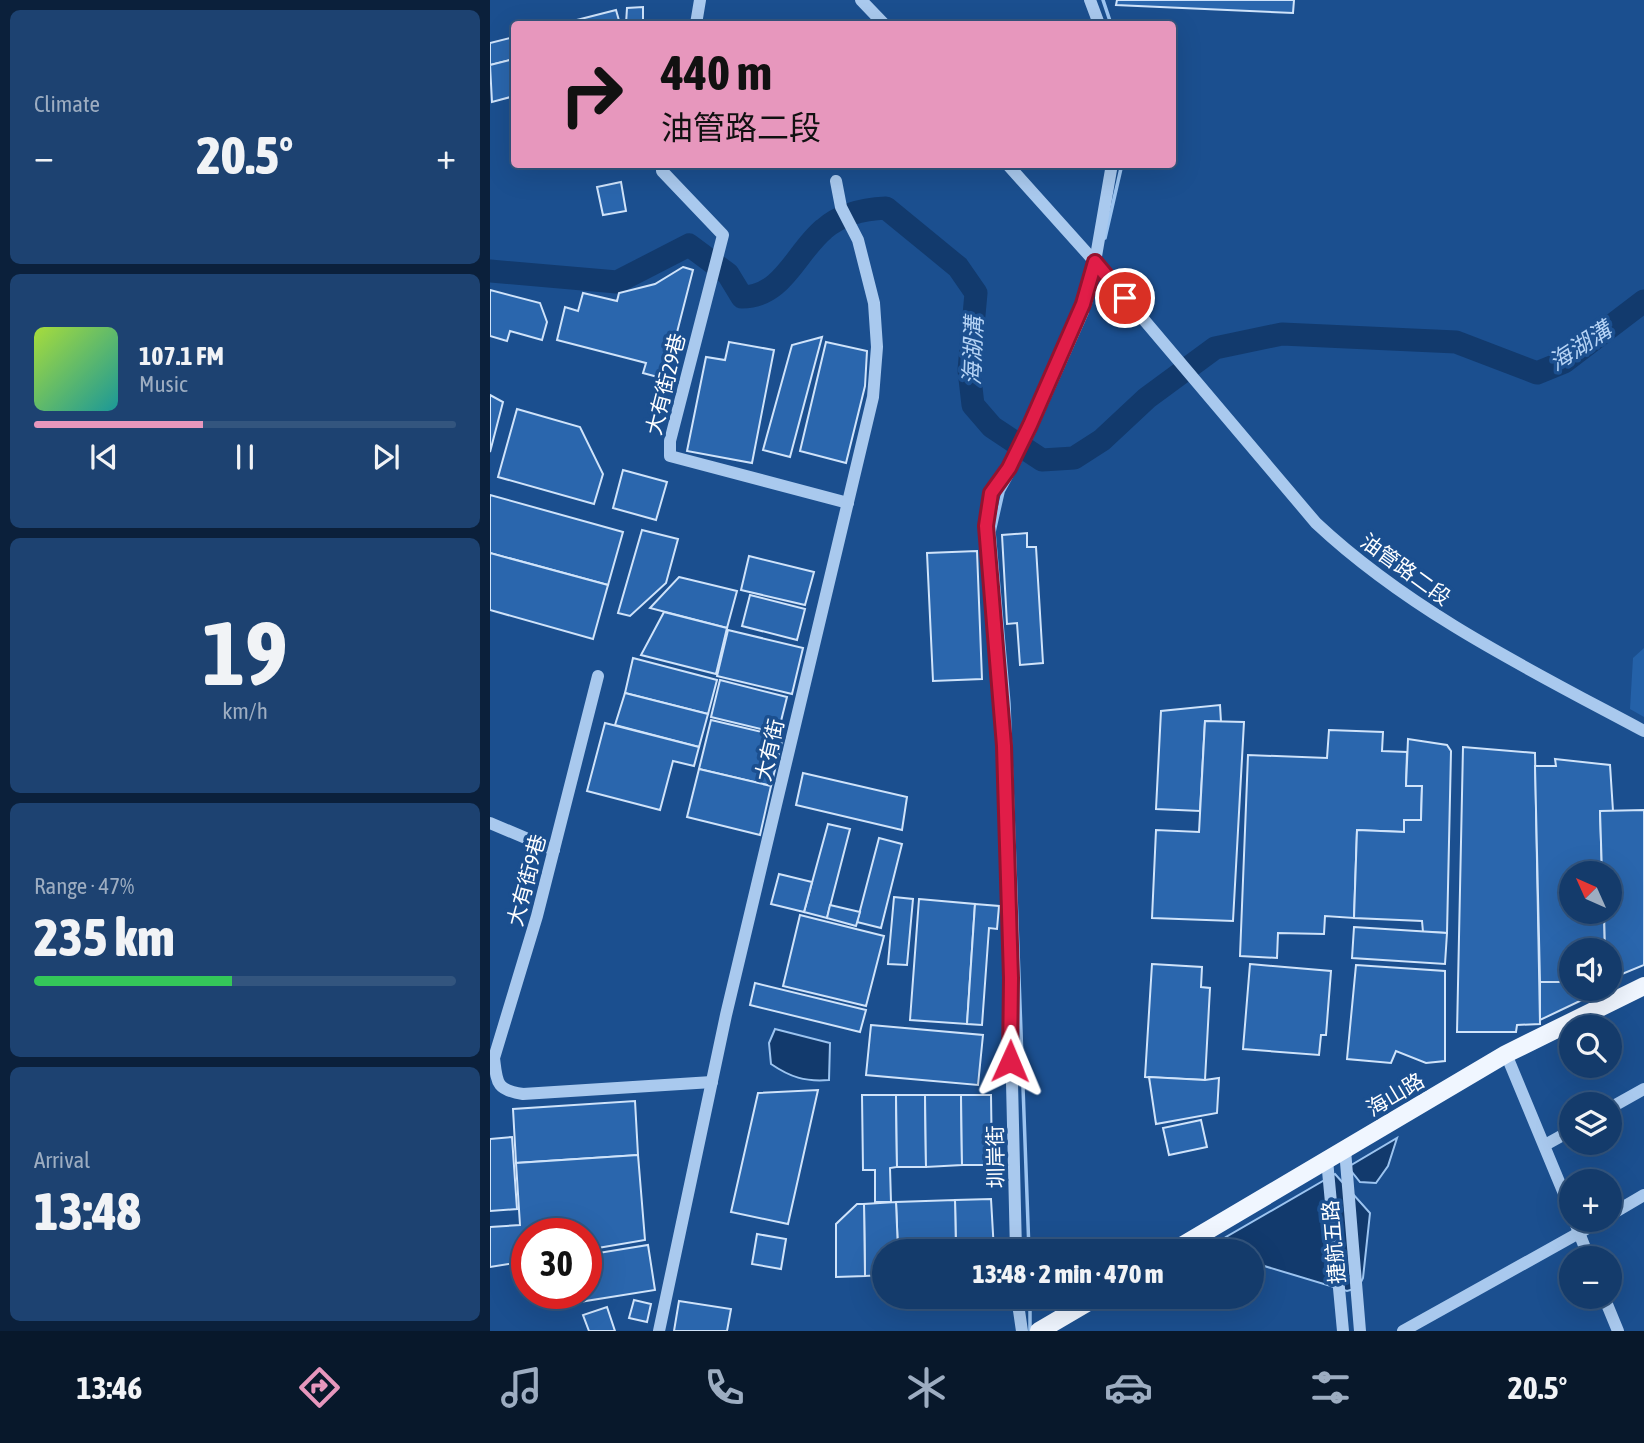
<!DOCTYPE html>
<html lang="en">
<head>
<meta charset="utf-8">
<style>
	:root { --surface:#143b6b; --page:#1d4271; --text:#f1f3f6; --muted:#9dadc1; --line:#33557e; --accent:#e797bd }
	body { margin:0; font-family:"Asap Condensed","Noto Sans TC",sans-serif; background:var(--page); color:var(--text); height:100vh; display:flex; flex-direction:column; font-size:26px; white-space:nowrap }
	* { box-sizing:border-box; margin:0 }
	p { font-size:23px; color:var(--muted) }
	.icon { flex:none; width:38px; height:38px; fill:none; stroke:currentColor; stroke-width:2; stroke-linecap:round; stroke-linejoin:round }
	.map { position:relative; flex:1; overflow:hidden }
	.drawer { display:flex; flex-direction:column; gap:10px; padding:10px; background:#0b203b; width:490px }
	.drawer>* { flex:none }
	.top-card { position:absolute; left:21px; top:21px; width:665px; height:147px; border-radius:7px; box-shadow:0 7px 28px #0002,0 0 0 2px var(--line); background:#e797bd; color:#111; overflow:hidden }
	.needle { width:46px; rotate:315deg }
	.tools { position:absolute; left:1069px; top:861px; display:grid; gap:14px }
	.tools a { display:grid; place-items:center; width:63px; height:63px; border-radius:50%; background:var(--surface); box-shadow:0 7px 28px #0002,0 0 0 2px var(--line); font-size:35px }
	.speed { position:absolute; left:21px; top:1218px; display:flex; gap:14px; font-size:35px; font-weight:700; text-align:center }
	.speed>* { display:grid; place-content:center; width:91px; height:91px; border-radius:50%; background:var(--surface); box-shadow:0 7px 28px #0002,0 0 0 2px var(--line); line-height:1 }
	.speed .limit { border:10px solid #d22; background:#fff; color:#111 }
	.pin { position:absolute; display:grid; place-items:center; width:60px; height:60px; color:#fff; margin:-30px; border:4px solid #fff; border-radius:50%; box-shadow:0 2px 7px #0007 }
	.me { position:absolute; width:77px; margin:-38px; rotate:1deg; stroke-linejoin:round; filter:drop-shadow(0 0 5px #0008) }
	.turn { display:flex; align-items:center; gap:24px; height:147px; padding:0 35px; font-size:32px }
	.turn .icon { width:91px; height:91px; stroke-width:2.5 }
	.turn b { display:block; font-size:49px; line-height:60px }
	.big { font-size:52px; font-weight:800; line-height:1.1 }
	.drawer .card { flex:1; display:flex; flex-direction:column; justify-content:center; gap:10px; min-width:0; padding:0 24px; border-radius:10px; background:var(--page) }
	.drawer .dial { align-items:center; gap:0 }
	.dial b { font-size:91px; line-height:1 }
	.song { display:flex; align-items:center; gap:21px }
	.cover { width:84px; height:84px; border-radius:10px; background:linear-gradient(135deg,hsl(80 70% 55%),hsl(180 70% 35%)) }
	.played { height:7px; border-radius:4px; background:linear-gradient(90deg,var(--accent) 40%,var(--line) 40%) }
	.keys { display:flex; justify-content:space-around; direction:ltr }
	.heat { display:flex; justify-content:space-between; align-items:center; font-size:38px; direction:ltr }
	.charge { height:10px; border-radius:5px; background:linear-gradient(90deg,#34c759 47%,var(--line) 0) }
	.trip { position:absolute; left:382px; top:1239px; width:392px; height:70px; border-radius:35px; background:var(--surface); box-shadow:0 7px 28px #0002,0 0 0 2px var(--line); font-weight:800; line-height:70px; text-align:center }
	.tabs { display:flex; height:112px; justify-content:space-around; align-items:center; background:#08182b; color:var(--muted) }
	.tabs .icon { width:49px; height:49px }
	.tabs .active { color:var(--accent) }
	.tabs b { font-size:32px; color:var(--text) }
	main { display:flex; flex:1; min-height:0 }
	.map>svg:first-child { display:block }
	.green { fill:#2461a8 }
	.water { fill:#123a6d; stroke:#9cc4f0; stroke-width:2 }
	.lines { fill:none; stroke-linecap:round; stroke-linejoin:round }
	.stream { stroke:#9cc4f0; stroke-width:3.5 }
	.river { stroke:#123a6d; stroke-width:23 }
	.building { fill:#2a66ad; stroke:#cfe3fa; stroke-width:2 }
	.minor { stroke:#a9c9ee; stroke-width:12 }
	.major { stroke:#f0f6ff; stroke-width:18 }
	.route-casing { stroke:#92132f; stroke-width:18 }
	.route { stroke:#e11d48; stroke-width:12 }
	.labels { text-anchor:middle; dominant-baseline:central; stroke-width:7; stroke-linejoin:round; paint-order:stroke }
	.street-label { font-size:21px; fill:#fff; stroke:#1b4f8f }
	.water-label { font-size:23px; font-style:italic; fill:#b5d3f5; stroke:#1b4f8f }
</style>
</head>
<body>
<main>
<section class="drawer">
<div class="card"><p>Climate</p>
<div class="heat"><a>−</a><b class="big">20.5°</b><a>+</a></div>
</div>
<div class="card">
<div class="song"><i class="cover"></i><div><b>107.1 FM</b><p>Music</p></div></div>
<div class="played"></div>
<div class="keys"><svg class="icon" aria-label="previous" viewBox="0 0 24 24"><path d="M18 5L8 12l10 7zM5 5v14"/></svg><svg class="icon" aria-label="pause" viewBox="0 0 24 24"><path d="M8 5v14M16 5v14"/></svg><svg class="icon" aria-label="next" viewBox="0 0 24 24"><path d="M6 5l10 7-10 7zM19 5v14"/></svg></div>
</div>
<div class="card dial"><b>19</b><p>km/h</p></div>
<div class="card"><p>Range · 47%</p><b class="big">235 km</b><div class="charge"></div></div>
<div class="card"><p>Arrival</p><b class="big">13:48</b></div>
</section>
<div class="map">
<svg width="1154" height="1331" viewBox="0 0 1154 1331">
	<rect width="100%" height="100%" fill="#1b4f8f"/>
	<polygon class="green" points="1154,648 1154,717 1140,709 1143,658"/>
	<g class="water">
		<path d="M285 1029 340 1043 339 1080C315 1082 300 1077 281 1064L279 1043Z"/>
		<polygon points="907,1138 898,1166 886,1183 870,1182 858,1167"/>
		<polygon points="845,1174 880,1213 873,1278 868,1288 857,1291 761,1262 761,1251 749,1251 736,1237"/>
	</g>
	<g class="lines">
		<g class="stream">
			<polyline points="613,0 621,24"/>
			<polyline points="615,238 632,164"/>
			<polyline points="600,305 604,289"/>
			<polyline points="539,1251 519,704 504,532 513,492 536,450 597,313"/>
			<polyline points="540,1331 540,1297"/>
		</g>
		<path class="river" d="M0 271 127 282 199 245 238 274 252 297C293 297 306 252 334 229 351 214 374 209 396 208L468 267 486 293 479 370 483 405 502 427 552 460 584 458 612 440 657 398 725 348 792 334 966 342 1047 373 1074 362 1154 301"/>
	</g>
	<g class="building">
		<polygon points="627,0 804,0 803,13 626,5"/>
		<polygon points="153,7 153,24 136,24 137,8"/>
		<polygon points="126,10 130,24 71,24"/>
		<polygon points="24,37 24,59 0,65 0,43"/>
		<polygon points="24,59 24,96 2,102 0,65"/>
		<polygon points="131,182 136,211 113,215 107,187"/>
		<polygon points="193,267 203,270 175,379 153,373 156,363 67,340 75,307 88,311 93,293 127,301 129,293 165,284"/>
		<polygon points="0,290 50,303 57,322 52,340 20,331 17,341 0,336"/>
		<polygon points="332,337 300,457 273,450 302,345"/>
		<polygon points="239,342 284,350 262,463 197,451 216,357 235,360"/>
		<polygon points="336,342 377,351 375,386 356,463 310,451"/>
		<polygon points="0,395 13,402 0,452"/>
		<polygon points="27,409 90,427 113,474 104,504 8,477"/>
		<polygon points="133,470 177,482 166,520 123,508"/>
		<polygon points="0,495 133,532 118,585 0,553"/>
		<polygon points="152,530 188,539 176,583 140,616 128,613"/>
		<polygon points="537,533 537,547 546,547 553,663 530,665 527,623 517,624 512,535"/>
		<polygon points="487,551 492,679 443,681 437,553"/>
		<polygon points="0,553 118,585 103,639 0,610"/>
		<polygon points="259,556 324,572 315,605 251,590"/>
		<polygon points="189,577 247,591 237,628 160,608"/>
		<polygon points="260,595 315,609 307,640 252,626"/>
		<polygon points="174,612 237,628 226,674 151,655"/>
		<polygon points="238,630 313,648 302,694 227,676"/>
		<polygon points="143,658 227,680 218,714 135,693"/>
		<polygon points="230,680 297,697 288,733 221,717"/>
		<polygon points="135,693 218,714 209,747 125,725"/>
		<polygon points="730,705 731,722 715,721 710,811 666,809 671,711"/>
		<polygon points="221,720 293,737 281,786 209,769"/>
		<polygon points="715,721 754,722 743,921 662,918 666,830 709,832"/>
		<polygon points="115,723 209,747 204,766 183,761 170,810 97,791"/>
		<polygon points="839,730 893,732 892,751 917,752 916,786 932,786 931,820 914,820 914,832 867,830 864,918 835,916 834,934 788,933 787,958 750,956 758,755 837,758"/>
		<polygon points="918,739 957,745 961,751 957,933 933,932 932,921 864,918 867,830 914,832 914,820 931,820 932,786 916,786"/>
		<polygon points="973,747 1045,753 1050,1024 1027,1025 1026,1032 967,1032"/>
		<polygon points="1065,759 1120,765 1123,811 1110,811 1112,873 1082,873 1082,912 1114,912 1115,950 1082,950 1082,982 1050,982 1045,766 1066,766"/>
		<polygon points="209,769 281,786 270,835 197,817"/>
		<polygon points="313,773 417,797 412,830 306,805"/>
		<polygon points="1154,810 1154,965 1120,979 1120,950 1115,950 1114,912 1120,912 1120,873 1112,873 1110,811"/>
		<polygon points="338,824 360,829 337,918 314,912"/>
		<polygon points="389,838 412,844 391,928 367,922"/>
		<polygon points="289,874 322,882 314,912 281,904"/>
		<polygon points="404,897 423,899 417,965 398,964"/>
		<polygon points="429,899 485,904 477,1024 420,1020"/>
		<polygon points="485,904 509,906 507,929 499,928 492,1025 477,1024"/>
		<polygon points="340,905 370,912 366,926 337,918"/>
		<polygon points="310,915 394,936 376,1006 293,986"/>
		<polygon points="864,927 957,933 955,964 862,958"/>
		<polygon points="662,964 712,967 711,987 720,988 715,1080 655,1077"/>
		<polygon points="760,964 841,971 836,1035 831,1035 829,1055 753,1049"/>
		<polygon points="866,965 955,971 955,1061 936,1063 906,1051 901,1063 857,1059"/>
		<polygon points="1050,982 1082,982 1082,989 1115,989 1050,1020"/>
		<polygon points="265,983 376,1010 370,1032 260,1005"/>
		<polygon points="381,1025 493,1035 488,1085 376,1075"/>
		<polygon points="659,1077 715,1080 729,1078 727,1113 666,1124"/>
		<polygon points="328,1090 298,1224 241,1212 268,1093"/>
		<polygon points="372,1095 406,1095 407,1167 400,1168 401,1202 385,1202 385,1170 373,1170"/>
		<polygon points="406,1095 435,1095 436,1167 407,1167"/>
		<polygon points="435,1095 471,1095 472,1165 436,1167"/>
		<polygon points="471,1095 501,1095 502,1165 472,1165"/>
		<polygon points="145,1101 148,1155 26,1163 23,1109"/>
		<polygon points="711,1120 717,1147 679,1155 673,1128"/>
		<polygon points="22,1137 27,1209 0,1211 0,1139"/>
		<polygon points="148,1155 155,1240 96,1250 96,1234 37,1234 37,1261 0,1267 0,1227 30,1225 26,1163"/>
		<polygon points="501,1199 504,1251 466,1251 465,1200"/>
		<polygon points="465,1200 466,1251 408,1251 406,1202"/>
		<polygon points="406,1202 408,1251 394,1251 394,1275 375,1276 374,1204"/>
		<polygon points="367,1204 374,1204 375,1276 346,1277 346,1224"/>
		<polygon points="267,1234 296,1239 291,1269 262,1264"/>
		<polygon points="158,1245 165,1290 83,1303 82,1293 96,1293 96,1255"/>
		<polygon points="144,1300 161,1304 157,1322 139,1318"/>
		<polygon points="189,1301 241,1309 237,1331 184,1331"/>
		<polygon points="117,1307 125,1331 99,1331 93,1315"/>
	</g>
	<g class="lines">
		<g class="minor">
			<polyline points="371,0 394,24"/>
			<polyline points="600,0 609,24"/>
			<polyline points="206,24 210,0"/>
			<polyline points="172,164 172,171 233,235 180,441 180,456 358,503"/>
			<path d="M517 164 605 262 826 523C921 612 1040 670 1154 731"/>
			<path d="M108 676 47 916 4 1058C7 1083 6 1090 33 1094L222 1082"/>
			<polyline points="0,823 64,850"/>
			<polyline points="1016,1054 1082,1213"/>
			<polyline points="1120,1108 1154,1089"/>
			<polyline points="1055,1145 1082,1130"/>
			<polyline points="855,1150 870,1331"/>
			<polyline points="837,1160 853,1331"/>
			<polyline points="1120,1215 1154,1195"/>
			<polyline points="1084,1220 1099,1258"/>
			<polyline points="526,1251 514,746 496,526 501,493 519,468 593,304 605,262 622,164"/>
			<polyline points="527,1297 532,1331"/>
			<polyline points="1114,1297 1128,1331"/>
			<polyline points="169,1331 236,1015 383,397 387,347 384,303 368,240 351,207 346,181"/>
			<polyline points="913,1331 1112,1220"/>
		</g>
		<g class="major">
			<polyline points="683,1251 1016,1054 1154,986"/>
			<polyline points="549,1331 607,1297"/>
		</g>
	</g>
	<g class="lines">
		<g class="route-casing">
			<polyline id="route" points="520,1061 521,978 514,746 496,526 501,493 519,468 540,425 593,304 605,262 635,298"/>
		</g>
		<use href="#route" class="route"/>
	</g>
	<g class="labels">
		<g class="street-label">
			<text transform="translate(175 384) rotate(-76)">大有街29巷</text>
			<text transform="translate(916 569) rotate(36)">油管路二段</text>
			<text transform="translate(279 750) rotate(-77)">大有街</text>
			<text transform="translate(36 880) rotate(-75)">大有街9巷</text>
			<text transform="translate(905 1094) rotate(-31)">海山路</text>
			<text transform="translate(505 1157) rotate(-91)">圳岸街</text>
			<text transform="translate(843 1242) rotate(-95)">捷航五路</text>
		</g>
		<g class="water-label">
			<text transform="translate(1090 346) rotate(-33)">海湖溝</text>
			<text transform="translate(483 351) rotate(-88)">海湖溝</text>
		</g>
	</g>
</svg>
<div class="tools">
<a><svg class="needle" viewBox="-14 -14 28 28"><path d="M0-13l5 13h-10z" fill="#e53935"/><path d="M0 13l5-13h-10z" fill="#9dadc1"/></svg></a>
<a><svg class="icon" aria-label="sound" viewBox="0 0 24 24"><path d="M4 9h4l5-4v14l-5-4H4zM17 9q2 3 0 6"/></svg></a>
<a><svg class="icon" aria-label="search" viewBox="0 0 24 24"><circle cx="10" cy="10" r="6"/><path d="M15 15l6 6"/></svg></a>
<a><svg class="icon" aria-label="layers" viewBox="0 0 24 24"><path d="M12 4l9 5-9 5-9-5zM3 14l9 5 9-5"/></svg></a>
<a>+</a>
<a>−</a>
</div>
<div class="speed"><div class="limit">30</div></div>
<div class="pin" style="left:635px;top:298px;background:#d93025"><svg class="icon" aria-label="arrive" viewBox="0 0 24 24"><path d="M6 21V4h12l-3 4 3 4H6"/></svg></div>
<svg class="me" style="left:520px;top:1061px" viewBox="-20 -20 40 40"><path d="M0-17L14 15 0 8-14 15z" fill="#e11d48" stroke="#fff" stroke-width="4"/></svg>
<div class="trip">13:48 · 2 min · 470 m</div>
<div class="top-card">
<div class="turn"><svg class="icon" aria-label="right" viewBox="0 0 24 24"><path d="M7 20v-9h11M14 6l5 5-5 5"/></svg><div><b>440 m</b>油管路二段</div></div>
</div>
</div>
</main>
<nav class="tabs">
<b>13:46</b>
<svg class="icon active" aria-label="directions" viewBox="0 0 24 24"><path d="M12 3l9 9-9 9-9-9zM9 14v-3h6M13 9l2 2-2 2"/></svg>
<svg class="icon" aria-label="music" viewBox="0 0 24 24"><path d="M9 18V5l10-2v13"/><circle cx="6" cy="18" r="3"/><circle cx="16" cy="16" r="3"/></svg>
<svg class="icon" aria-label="phone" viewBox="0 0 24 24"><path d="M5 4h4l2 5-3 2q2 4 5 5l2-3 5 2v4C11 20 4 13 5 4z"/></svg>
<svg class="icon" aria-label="climate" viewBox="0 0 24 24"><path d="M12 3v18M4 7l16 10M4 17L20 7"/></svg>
<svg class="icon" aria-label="car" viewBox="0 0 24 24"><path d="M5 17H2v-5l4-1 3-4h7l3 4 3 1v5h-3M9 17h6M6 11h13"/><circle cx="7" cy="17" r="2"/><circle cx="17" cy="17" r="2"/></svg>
<svg class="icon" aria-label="filters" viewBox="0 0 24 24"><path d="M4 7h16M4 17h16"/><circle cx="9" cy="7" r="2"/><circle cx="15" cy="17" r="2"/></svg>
<b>20.5°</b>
</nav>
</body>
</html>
